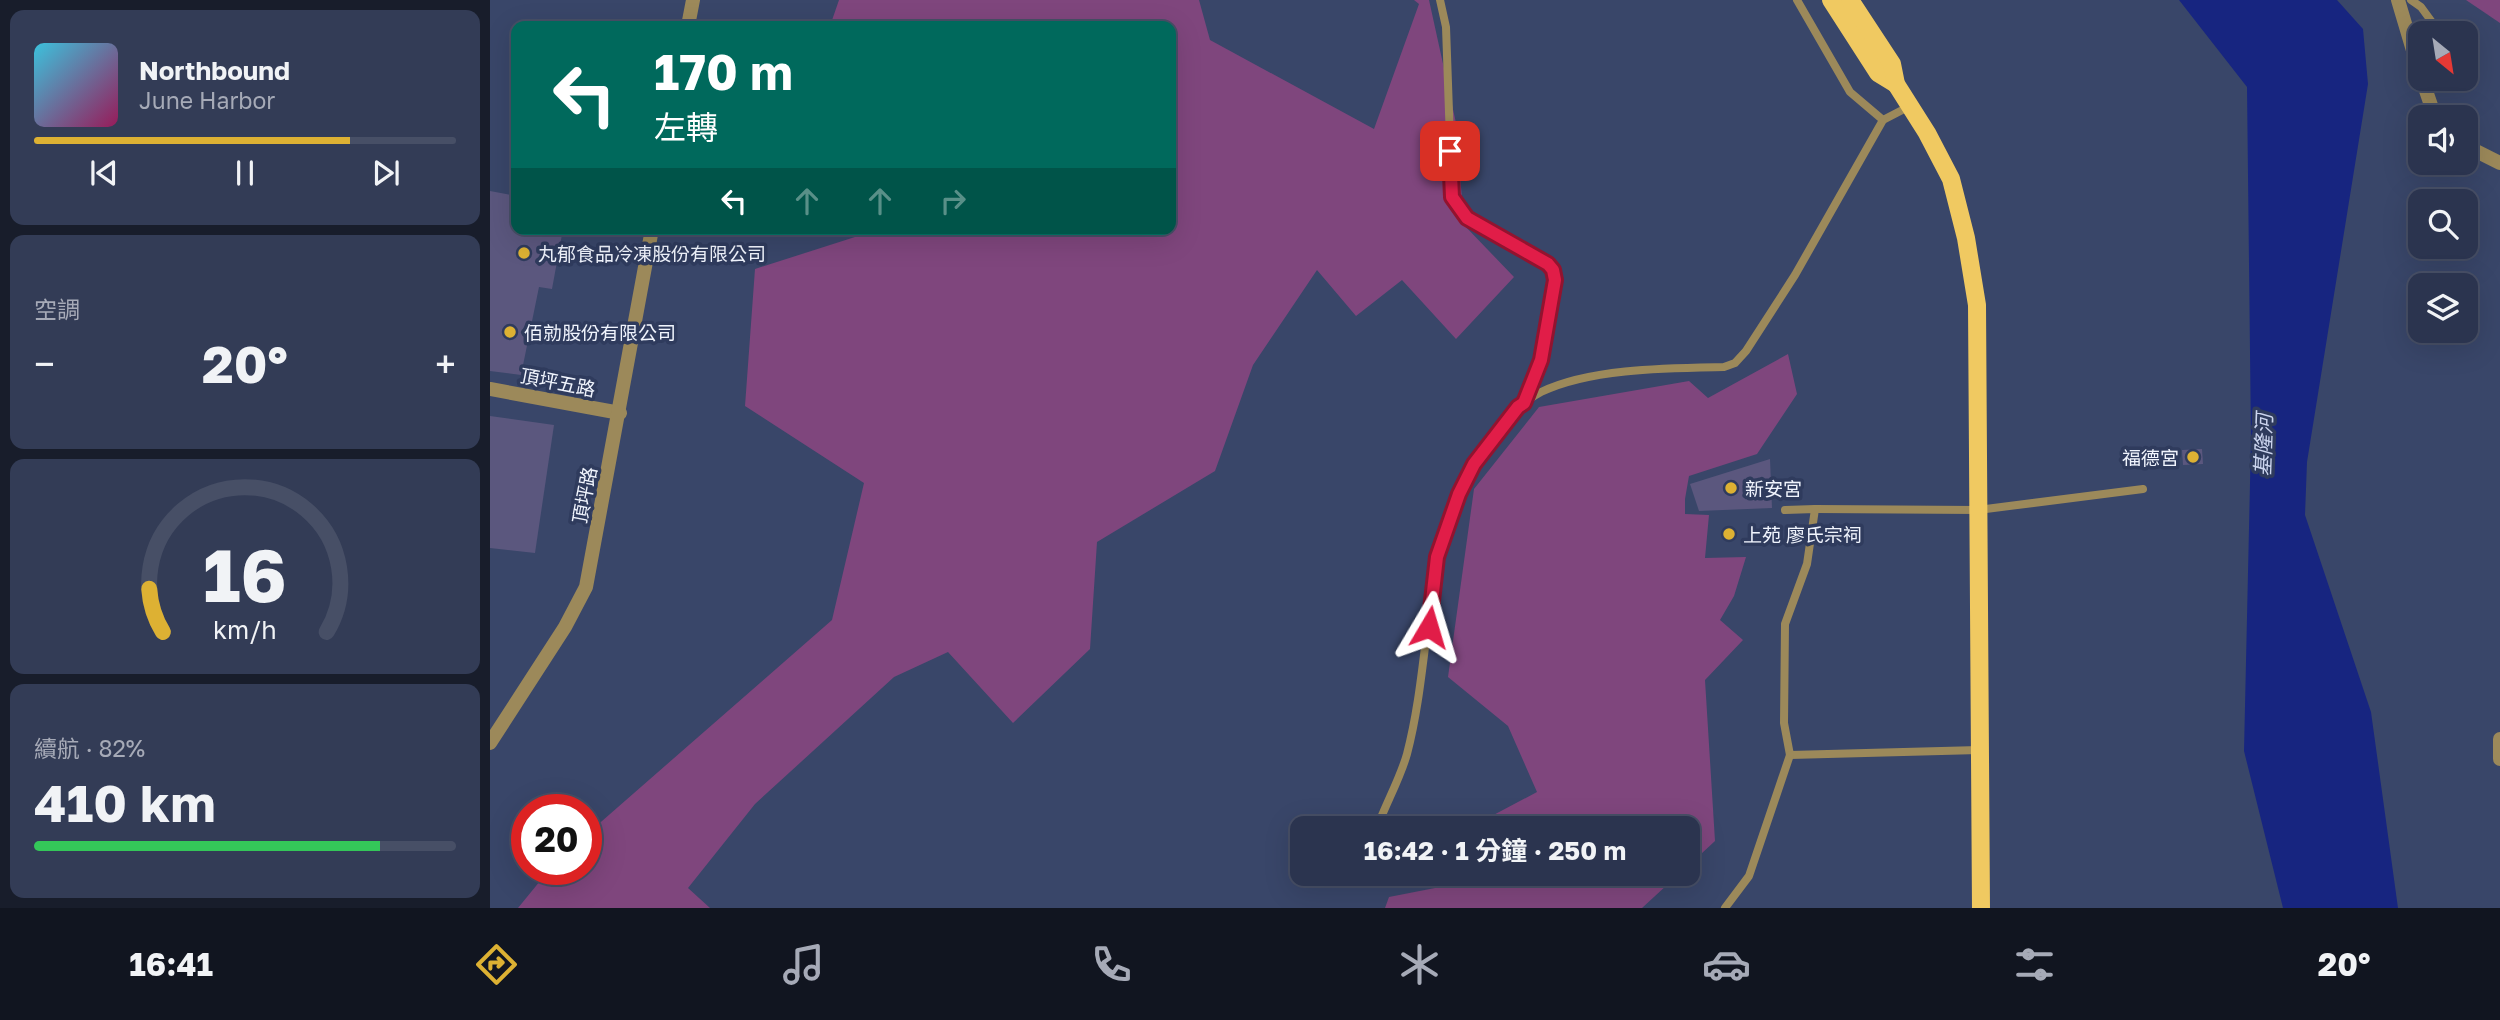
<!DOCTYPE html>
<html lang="zh-TW">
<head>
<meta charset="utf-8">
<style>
	:root { --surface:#2b344f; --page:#333c56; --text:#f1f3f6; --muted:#a6aab7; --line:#474f66; --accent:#ddb133 }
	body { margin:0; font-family:"Golos Text","Noto Sans TC",sans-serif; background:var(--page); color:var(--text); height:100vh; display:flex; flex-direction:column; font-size:26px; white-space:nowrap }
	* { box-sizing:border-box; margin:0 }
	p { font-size:23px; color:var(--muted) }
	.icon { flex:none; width:38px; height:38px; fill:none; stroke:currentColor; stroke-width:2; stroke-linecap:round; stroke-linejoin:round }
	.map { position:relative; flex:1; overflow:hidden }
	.details { display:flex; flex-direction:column; gap:10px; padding:10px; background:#181d2b; width:490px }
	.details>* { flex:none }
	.top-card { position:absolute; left:21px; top:21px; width:665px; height:214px; border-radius:14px; box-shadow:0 7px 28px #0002,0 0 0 2px var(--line); background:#00695c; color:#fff; overflow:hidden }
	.needle { width:46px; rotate:150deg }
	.controls { position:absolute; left:1918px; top:21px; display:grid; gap:14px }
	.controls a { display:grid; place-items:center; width:70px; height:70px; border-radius:14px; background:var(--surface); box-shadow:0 7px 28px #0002,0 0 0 2px var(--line); font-size:35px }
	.speed { position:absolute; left:21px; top:794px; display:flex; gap:14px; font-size:35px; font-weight:700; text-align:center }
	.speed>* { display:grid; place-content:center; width:91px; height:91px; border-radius:50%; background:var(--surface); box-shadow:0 7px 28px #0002,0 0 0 2px var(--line); line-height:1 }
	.speed .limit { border:10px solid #d22; background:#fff; color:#111 }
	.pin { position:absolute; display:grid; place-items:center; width:60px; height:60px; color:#fff; margin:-30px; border-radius:14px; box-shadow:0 4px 10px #0006 }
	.me { position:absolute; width:77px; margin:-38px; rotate:7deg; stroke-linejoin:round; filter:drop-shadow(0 0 5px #0008) }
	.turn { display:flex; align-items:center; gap:24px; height:147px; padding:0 28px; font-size:32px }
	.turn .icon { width:91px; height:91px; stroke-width:2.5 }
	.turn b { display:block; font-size:49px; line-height:60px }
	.lanes { display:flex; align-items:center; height:66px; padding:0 28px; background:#0003; justify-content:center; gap:35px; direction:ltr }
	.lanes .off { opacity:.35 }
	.big { font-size:52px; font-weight:700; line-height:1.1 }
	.details .card { flex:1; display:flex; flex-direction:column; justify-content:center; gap:10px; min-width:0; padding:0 24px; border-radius:14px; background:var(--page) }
	.details .dial { align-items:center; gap:0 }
	.dial svg { height:182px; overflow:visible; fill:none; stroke:var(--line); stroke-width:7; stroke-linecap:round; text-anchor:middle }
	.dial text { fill:var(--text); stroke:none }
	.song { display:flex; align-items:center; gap:21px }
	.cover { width:84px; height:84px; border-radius:10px; background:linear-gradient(135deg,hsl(190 70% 55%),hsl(330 70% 35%)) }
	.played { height:7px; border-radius:4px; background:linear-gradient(90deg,var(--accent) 75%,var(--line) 75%) }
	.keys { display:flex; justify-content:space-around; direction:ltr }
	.heat { display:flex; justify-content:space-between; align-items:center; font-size:38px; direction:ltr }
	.charge { height:10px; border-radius:5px; background:linear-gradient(90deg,#34c759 82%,var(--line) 0) }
	.trip { position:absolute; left:800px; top:816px; width:410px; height:70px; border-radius:14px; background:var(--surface); box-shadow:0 7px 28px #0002,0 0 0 2px var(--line); font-weight:700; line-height:70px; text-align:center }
	.dock { display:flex; height:112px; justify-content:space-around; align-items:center; background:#111520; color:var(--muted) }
	.dock .icon { width:49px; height:49px }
	.dock .current { color:var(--accent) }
	.dock b { font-size:32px; color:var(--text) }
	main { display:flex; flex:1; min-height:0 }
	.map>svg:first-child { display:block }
	.green { fill:#7f467d }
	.water { fill:#172580 }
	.building { fill:#5b577e }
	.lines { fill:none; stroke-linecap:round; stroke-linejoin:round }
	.lane { stroke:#9c895a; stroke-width:8 }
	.street { stroke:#9c895a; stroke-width:14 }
	.primary { stroke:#f0c961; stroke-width:18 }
	.route-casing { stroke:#92132f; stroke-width:18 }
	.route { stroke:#e11d48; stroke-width:12 }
	.poi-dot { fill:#ddb133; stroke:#2f3b5d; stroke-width:2.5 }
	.labels { text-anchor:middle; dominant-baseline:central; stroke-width:7; stroke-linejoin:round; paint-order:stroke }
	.poi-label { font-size:19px; fill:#f0f4fd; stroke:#2f3b5d; text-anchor:start }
	.street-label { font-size:19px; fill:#f0f4fd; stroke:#2f3b5d }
	.water-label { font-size:21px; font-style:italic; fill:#ccd5ef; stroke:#2f3b5d }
</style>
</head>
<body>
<main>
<section class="details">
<div class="card">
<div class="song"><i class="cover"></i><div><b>Northbound</b><p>June Harbor</p></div></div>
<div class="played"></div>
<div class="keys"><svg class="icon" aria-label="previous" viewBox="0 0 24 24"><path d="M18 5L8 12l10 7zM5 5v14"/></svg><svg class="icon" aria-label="pause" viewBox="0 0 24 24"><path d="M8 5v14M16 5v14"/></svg><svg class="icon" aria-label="next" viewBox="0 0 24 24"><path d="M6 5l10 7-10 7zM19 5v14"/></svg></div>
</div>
<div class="card"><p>空調</p>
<div class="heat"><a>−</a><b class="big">20°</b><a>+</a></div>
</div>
<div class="card dial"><svg viewBox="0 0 100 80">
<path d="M14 69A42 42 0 1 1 86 69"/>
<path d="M14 69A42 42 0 0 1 8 50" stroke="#ddb133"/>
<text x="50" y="56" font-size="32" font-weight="700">16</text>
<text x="50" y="72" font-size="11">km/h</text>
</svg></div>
<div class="card"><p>續航 · 82%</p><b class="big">410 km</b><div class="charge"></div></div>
</section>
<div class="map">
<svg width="2010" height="908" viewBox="0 0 2010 908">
	<rect width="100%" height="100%" fill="#394669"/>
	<g class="green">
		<polygon points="349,0 709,0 720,40 884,129 929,4 924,0 939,0 966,123 974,225 1024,277 966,339 912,280 866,316 827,270 763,365 725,471 607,542 600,649 523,723 458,652 404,677 265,804 198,888 220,908 28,908 59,870 96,870 96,835 342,620 374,483 255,406 265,269 365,237 362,229 681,229 681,26 340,26"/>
		<polygon points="1976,0 2010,0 2010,23"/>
		<polygon points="1298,354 1307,394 1267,454 1199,476 1195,499 1195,514 1219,515 1215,558 1256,557 1244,596 1230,620 1253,640 1215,680 1225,841 1197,867 1197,828 979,828 1047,792 1018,726 958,677 984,489 1049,407 1199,381 1218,398"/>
		<polygon points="954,873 1190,873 1152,908 895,908 899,897 945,888"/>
	</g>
	<polygon class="water" points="1689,0 1847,0 1873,29 1878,84 1817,462 1815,515 1881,712 1908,908 1793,908 1754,751 1761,439 1757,87"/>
	<g class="building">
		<polygon points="0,191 26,196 26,229 73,229 62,289 49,287 31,375 0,371"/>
		<polygon points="0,416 64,425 45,553 0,548"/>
		<polygon points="1712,449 1713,464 1693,465 1692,450"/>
		<polygon points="1280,459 1282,508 1209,511 1200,484"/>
	</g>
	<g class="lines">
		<g class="lane">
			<polyline points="950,0 956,27 962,197 977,218 1058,264 1063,270 1065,280 1051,360 1034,403"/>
			<polyline points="1307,0 1360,92 1393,120"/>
			<polyline points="1921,0 1931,7 1950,33"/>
			<polyline points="1325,509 1488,510 1653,489"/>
			<polyline points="1295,510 1325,509 1317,564 1295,624 1294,723 1300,755 1489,750"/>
			<path d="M887 828C896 803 910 779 917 754 942 659 932 552 983 465 990 454 1001 443 1010 432 1025 414 1029 404 1051 392 1100 368 1180 368 1234 367L1245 363 1256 351 1305 275 1393 120 1420 106"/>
			<polyline points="1235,908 1259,876 1300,755"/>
		</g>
		<g class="street">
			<polyline points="1908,0 1930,74"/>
			<polyline points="198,26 203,0"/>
			<polyline points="1932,79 1945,117"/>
			<polyline points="1976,146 2010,163"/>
			<polyline points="0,389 130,413"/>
			<polyline points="2010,739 2010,759"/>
			<polyline points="0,743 75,627 96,587 162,229"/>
		</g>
		<g class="primary">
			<polyline points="1341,0 1388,73 1406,84"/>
			<polyline points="1360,0 1402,64 1406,84 1437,133 1461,179 1476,238 1487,305 1491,908"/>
		</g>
	</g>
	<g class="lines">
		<g class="route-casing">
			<polyline id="route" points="939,627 947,557 969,494 984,464 1028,407 1034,403 1051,360 1065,280 1063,270 1058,264 977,218 962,197 960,151"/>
		</g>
		<use href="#route" class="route"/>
	</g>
	<g class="poi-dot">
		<circle cx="34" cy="253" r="7"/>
		<circle cx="20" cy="332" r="7"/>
		<circle cx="1703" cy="457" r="7"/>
		<circle cx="1241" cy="488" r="7"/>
		<circle cx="1239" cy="534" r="7"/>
	</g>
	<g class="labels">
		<g class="poi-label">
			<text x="48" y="253">丸郁食品冷凍股份有限公司</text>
			<text x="34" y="332">佰勍股份有限公司</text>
			<text x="1689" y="457" text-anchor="end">福德宮</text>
			<text x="1255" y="488">新安宮</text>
			<text x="1253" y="534">上苑 廖氏宗祠</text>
		</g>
		<g class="street-label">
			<text transform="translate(68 382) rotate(11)">頂坪五路</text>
			<text transform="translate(94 495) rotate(-79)">頂坪路</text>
		</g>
		<g class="water-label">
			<text transform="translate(1773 445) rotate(-88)">基隆河</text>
		</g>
	</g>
</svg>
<div class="controls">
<a><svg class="needle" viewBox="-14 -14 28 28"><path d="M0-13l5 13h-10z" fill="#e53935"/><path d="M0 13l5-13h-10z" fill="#a6aab7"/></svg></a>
<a><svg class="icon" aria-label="sound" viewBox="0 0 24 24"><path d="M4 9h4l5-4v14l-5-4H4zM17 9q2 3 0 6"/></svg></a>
<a><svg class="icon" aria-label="search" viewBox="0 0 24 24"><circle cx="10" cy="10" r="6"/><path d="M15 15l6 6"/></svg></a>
<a><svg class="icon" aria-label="layers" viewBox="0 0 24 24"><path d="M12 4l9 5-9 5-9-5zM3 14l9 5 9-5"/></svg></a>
</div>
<div class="speed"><div class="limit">20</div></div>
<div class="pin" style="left:960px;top:151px;background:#d93025"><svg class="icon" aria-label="arrive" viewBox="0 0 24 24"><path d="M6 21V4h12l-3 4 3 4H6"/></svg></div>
<svg class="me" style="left:939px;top:627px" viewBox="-20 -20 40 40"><path d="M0-17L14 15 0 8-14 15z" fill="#e11d48" stroke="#fff" stroke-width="4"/></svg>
<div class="trip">16:42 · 1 分鐘 · 250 m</div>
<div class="top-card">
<div class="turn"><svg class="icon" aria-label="left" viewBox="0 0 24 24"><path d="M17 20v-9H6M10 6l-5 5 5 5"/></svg><div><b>170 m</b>左轉</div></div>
<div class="lanes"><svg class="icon" aria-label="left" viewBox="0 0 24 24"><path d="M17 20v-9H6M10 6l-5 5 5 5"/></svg><svg class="icon off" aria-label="ahead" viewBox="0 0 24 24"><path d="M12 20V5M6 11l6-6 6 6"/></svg><svg class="icon off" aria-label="ahead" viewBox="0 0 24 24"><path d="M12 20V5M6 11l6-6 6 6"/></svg><svg class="icon off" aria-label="right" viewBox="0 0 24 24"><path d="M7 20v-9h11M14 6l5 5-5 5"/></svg></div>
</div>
</div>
</main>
<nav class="dock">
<b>16:41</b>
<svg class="icon current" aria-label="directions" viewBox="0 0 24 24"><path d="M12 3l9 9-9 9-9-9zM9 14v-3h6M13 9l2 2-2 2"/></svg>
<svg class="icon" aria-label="music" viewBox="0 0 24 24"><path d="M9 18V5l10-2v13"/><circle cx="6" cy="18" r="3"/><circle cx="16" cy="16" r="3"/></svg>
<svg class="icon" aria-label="phone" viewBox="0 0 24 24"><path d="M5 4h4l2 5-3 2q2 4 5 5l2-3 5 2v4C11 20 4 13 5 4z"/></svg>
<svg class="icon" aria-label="climate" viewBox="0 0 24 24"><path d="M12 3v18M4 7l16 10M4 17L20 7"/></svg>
<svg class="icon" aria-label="car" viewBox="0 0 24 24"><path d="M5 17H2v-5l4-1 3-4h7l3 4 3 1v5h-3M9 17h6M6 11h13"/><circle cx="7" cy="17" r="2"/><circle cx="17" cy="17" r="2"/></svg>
<svg class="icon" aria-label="filters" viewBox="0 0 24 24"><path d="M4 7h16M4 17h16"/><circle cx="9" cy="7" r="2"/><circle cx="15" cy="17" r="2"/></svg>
<b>20°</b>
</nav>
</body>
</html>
